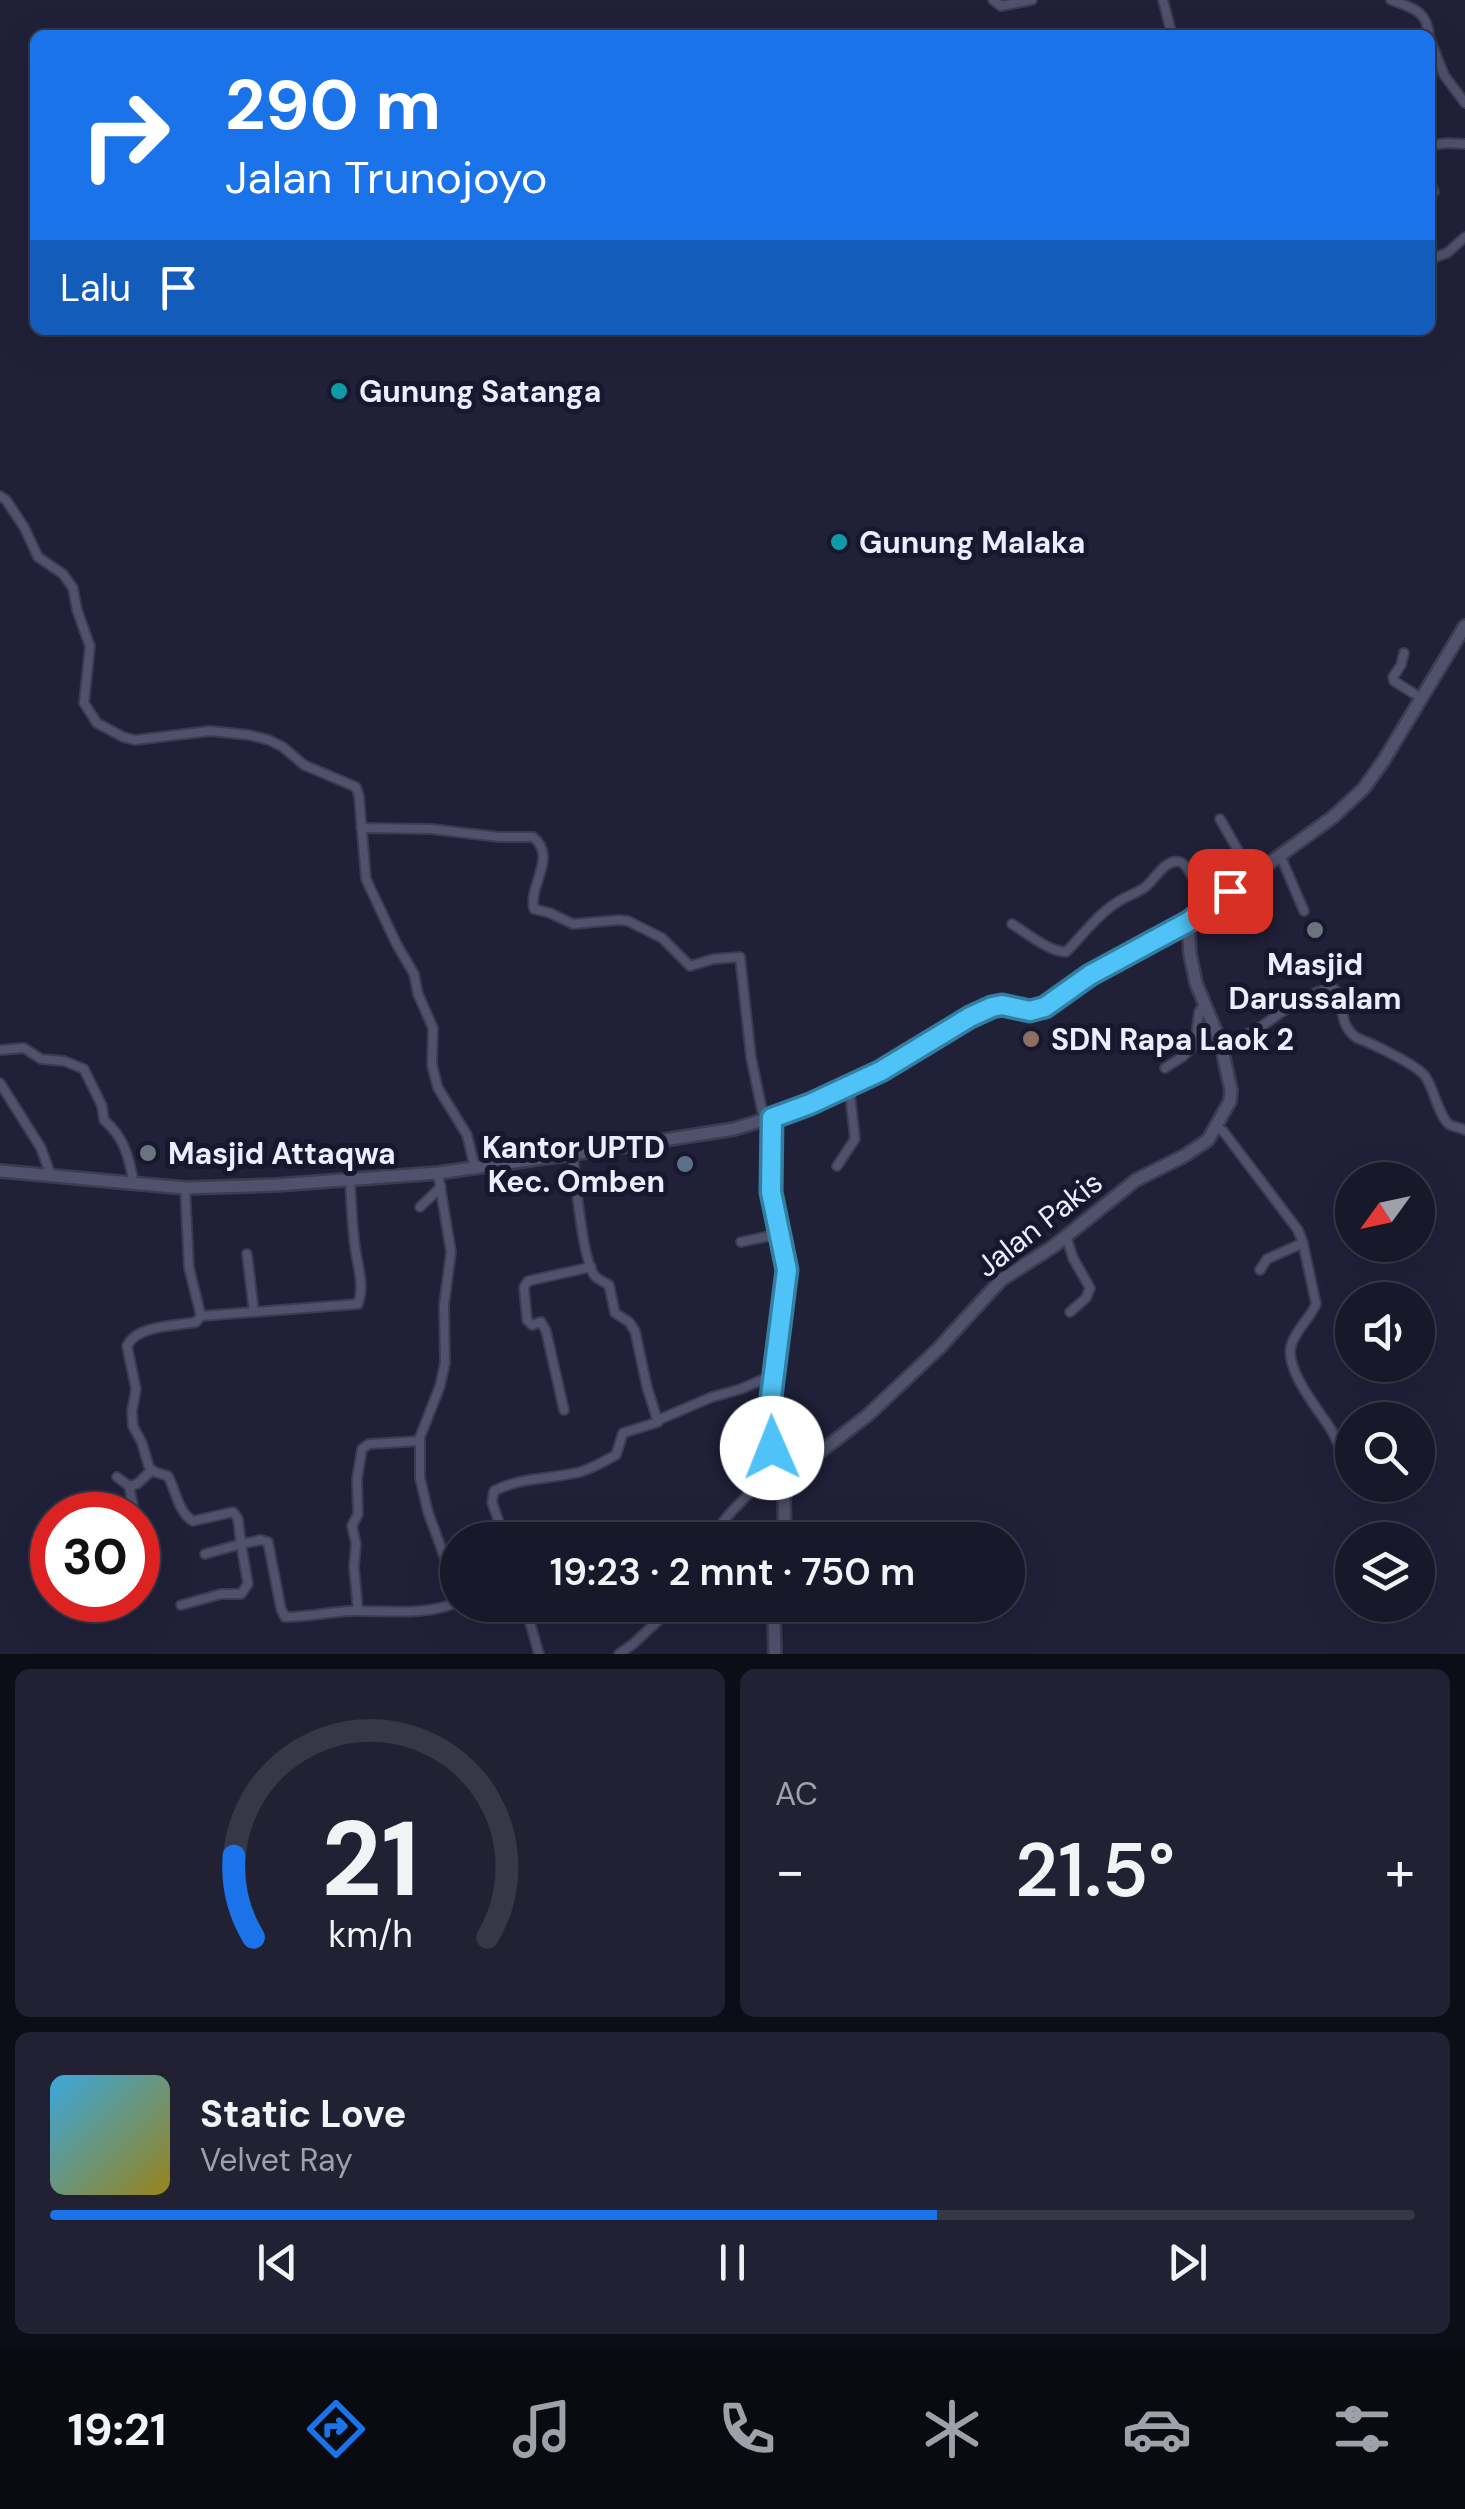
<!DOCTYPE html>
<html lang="id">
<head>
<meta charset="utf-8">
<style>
	:root { --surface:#18182b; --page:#212133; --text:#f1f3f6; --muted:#9fa0a9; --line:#363747; --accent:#1a73e8 }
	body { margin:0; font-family:"DM Sans",sans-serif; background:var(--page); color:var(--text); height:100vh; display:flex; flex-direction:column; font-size:38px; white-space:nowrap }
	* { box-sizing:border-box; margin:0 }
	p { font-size:32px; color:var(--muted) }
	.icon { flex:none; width:55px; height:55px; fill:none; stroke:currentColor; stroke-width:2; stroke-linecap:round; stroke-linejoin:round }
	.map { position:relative; height:1654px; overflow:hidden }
	.sheet { display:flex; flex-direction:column; gap:15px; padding:15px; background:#0d0d18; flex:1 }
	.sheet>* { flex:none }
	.top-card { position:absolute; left:30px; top:30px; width:1405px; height:305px; border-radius:15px; box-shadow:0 10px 40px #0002,0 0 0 2px var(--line); background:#1a73e8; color:#fff; overflow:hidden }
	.needle { width:65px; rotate:237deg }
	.controls { position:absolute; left:1335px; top:1162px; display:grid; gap:20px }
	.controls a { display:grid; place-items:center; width:100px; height:100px; border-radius:50%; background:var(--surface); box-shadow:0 10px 40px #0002,0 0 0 2px var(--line); font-size:50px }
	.speed { position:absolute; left:30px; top:1492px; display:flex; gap:20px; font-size:50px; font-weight:700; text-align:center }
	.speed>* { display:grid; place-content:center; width:130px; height:130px; border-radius:50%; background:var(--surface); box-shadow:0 10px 40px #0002,0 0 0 2px var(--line); line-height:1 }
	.speed .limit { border:15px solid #d22; background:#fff; color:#111 }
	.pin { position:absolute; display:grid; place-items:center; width:85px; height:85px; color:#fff; margin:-42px; border-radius:20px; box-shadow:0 5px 15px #0006 }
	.me { position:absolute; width:110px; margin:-55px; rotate:359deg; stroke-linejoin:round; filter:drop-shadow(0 0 8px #0008) }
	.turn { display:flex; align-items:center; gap:35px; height:210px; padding:0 30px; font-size:45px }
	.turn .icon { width:130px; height:130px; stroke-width:2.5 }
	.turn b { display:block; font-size:70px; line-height:85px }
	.then { display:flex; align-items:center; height:95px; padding:0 30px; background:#0003; gap:20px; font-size:38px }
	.big { font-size:75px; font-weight:600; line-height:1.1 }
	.sheet .widget { flex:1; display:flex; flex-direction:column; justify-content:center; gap:15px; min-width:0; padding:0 35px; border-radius:15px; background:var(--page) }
	.sheet .dial { align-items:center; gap:0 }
	.dial svg { height:260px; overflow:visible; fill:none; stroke:var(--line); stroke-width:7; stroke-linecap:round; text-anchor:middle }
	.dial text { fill:var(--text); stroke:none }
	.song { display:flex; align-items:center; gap:30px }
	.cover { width:120px; height:120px; border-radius:15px; background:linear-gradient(135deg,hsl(200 70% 55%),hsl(50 70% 35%)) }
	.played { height:10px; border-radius:5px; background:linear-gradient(90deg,var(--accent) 65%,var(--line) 65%) }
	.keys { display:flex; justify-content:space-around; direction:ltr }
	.heat { display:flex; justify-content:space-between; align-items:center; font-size:55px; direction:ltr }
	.sheet .tiles { flex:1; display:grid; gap:15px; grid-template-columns:1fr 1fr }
	.widget:last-child { grid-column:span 2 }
	.trip { position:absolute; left:440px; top:1522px; width:585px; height:100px; border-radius:50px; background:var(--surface); box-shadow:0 10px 40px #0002,0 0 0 2px var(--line); font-weight:600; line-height:100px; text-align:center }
	.tabs { display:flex; height:160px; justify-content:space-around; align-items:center; background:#0a0a11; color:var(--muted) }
	.tabs .icon { width:70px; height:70px }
	.tabs .selected { color:var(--accent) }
	.tabs b { font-size:45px; color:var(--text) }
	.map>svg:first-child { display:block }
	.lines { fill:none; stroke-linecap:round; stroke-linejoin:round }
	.street-casing { stroke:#3c3b50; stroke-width:12 }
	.secondary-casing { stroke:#3c3b50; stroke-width:16 }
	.street { stroke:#50516d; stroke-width:8 }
	.secondary { stroke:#50516d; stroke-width:11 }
	.route-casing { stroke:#337fa1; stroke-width:25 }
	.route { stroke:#4fc3f7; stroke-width:18 }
	.culture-dot { fill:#0f9aa8; stroke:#17172e; stroke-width:4 }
	.worship-dot { fill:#6b7280; stroke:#17172e; stroke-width:4 }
	.education-dot { fill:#8d6e63; stroke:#17172e; stroke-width:4 }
	.service-dot { fill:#5c6f8a; stroke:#17172e; stroke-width:4 }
	.labels { text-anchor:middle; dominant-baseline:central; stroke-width:10; stroke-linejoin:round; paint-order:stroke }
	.poi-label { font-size:30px; font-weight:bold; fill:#eceeff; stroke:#17172e; text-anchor:start }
	.street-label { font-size:30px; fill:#eceeff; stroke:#17172e }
</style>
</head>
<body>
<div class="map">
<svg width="1465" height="1654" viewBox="0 0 1465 1654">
	<rect width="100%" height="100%" fill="#202039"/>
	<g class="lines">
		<g class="street-casing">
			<g id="street">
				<polyline points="993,0 1001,6 1032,0"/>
				<polyline points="1163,0 1172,35"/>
				<path d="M1391 0C1412 8 1427 10 1429 35"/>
				<polyline points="1430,39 1444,75 1465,103"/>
				<polyline points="1430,145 1448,143 1465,144"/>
				<polyline points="1430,181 1434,192"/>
				<polyline points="1430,259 1447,253 1465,237"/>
				<polyline points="0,496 6,500 24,527 38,557 63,574 73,588 77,610 90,646 84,703 97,723 123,737 135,740 210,731 249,735 269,740 283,747 304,765 356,787 359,796 366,879 396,943 414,974 418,994 433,1028 432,1065 438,1088 467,1135 475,1168"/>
				<polyline points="1404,653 1401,665 1393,677 1394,681 1421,698"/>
				<polyline points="1220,819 1252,875"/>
				<path d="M361 828 431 829 499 837H533C558 857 528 885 534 909L550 913 573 924 619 920 628 921 662 938 690 966 713 959 740 957 751 1057 764 1120"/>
				<polyline points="1280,855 1304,911"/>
				<path d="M1012 924C1028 934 1048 951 1066 952 1082 936 1097 915 1116 903 1124 897 1135 894 1144 888 1154 881 1165 858 1180 862 1189 864 1202 898 1209 907"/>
				<path d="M1221 1044C1233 1039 1248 1035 1259 1028 1281 1013 1306 992 1333 988L1339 994C1343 1011 1341 1027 1357 1038 1371 1043 1417 1065 1425 1076 1434 1088 1439 1118 1450 1125 1451 1126 1464 1129 1465 1130"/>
				<path d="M0 1050 24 1048 41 1059 64 1061 84 1069 102 1106 104 1120C125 1138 129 1158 134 1184"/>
				<polyline points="1165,1068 1182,1057 1195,1045 1199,1012 1204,1004"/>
				<polyline points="0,1083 41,1148 51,1176"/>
				<path d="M1215 1127 1223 1131 1298 1230 1303 1243 1316 1304C1310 1319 1295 1330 1291 1346 1285 1371 1319 1410 1332 1431 1340 1445 1343 1461 1352 1475"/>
				<polyline points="837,1166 855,1139 849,1086"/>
				<path d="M185 1188 189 1268 201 1316 196 1322C175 1326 137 1325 127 1346L136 1389 132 1411 133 1426 142 1443 149 1467 155 1472 168 1476C176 1491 178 1512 193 1521L233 1512 238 1519 241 1544 261 1540 268 1542 281 1609 285 1617C307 1617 329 1612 350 1611 382 1610 427 1616 455 1603L457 1599 447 1564 428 1512 420 1478V1437L440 1386 445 1363 444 1305 451 1252 438 1173"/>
				<polyline points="420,1207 441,1187"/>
				<polyline points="1066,1236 1073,1258 1090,1288 1086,1298 1070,1312"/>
				<polyline points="741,1242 779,1234 771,1192 772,1118"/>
				<polyline points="247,1254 254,1312"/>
				<polyline points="1260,1270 1267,1259 1303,1243"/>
				<path d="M201 1316 358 1304C365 1284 357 1266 355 1246 352 1224 351 1201 350 1179"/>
				<polyline points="564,1410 546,1331 541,1322 532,1325 527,1320 524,1287 528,1281 591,1267"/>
				<polyline points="658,1420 712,1397 741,1389 775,1374"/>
				<polyline points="117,1477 129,1486 137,1484 152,1470"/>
				<polyline points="1360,1485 1367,1495"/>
				<polyline points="129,1486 135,1515"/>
				<path d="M505 1540 492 1502 494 1491C521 1477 551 1479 580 1472 593 1468 605 1461 616 1455L623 1433 658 1422 647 1387 635 1331 629 1322 615 1313 609 1285C604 1282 599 1280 595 1276 583 1263 575 1176 573 1154"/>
				<path d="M713 1540C725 1510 751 1498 765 1473 778 1451 770 1427 770 1404 772 1360 785 1316 786 1272 787 1259 782 1246 779 1234"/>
				<polyline points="181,1605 221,1594 241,1594 248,1584 241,1544 205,1554"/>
				<polyline points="525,1605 539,1654"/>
				<polyline points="358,1611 354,1567 356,1544 352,1526 358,1514 357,1479 362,1449 369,1444 419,1441"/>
				<polyline points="619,1654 633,1644 675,1605"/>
			</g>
		</g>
		<g class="secondary-casing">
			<g id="secondary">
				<polyline points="0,1171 185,1188 276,1185 438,1173 607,1149 734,1129 793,1111 881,1071 970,1017 992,1007 1002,1005 1030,1011 1045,1007 1090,975 1164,936 1209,907 1333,817 1364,788 1384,760 1465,626"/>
				<polyline points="785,1540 784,1497 791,1480 802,1466 868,1415 939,1348 1001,1280 1054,1246 1136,1180 1184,1156 1208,1140 1230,1101 1231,1090 1221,1044 1196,983 1190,954 1188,922"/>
				<polyline points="775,1654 774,1616 776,1605"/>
			</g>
		</g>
		<use href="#street" class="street"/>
		<use href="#secondary" class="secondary"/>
	</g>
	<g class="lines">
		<g class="route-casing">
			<polyline id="route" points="772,1448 770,1405 787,1270 771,1192 772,1118 810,1104 881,1071 970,1017 992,1007 1002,1005 1030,1011 1045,1007 1090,975 1188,922 1230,891"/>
		</g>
		<use href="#route" class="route"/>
	</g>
	<g class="culture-dot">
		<circle cx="339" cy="391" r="10"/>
		<circle cx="839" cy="542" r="10"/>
	</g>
	<g class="worship-dot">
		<circle cx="1315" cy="930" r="10"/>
		<circle cx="148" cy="1153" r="10"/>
	</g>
	<circle class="education-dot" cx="1031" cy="1039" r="10"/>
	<circle class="service-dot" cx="685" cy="1164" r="10"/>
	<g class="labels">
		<g class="poi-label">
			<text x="359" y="391">Gunung Satanga</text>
			<text x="859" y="542">Gunung Malaka</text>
			<text x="1315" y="964" text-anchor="middle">Masjid<tspan x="1315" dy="34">Darussalam</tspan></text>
			<text x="1051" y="1039">SDN Rapa Laok 2</text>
			<text x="665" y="1147" text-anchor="end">Kantor UPTD<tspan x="665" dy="34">Kec. Omben</tspan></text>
			<text x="168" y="1153">Masjid Attaqwa</text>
		</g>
		<g class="street-label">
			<text transform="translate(1039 1224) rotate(-38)">Jalan Pakis</text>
		</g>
	</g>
</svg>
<div class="controls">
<a><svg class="needle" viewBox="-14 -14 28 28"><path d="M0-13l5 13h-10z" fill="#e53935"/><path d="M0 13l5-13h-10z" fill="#9fa0a9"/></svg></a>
<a><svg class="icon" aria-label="sound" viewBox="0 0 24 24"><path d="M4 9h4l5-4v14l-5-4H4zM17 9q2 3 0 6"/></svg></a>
<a><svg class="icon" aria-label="search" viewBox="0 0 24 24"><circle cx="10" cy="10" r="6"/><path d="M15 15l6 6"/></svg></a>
<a><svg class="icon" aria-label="layers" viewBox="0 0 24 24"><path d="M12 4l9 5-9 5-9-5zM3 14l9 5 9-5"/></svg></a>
</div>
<div class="speed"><div class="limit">30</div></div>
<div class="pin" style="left:1230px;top:891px;background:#d93025"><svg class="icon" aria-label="arrive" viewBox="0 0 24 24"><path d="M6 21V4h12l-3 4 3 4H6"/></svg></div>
<svg class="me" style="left:772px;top:1448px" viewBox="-20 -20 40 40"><circle r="19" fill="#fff"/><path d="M0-13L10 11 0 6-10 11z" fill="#4fc3f7"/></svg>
<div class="trip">19:23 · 2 mnt · 750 m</div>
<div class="top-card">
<div class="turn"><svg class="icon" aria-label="right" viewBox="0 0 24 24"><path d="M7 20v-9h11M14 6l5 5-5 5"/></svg><div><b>290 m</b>Jalan Trunojoyo</div></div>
<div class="then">Lalu<svg class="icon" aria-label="arrive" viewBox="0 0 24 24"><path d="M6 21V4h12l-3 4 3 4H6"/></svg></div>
</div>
</div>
<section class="sheet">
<div class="tiles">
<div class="widget dial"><svg viewBox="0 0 100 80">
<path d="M14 69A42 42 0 1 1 86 69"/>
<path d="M14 69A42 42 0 0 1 8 44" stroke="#1a73e8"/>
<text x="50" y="56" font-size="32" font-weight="700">21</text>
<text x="50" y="72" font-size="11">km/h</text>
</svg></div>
<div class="widget"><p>AC</p>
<div class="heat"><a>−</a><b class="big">21.5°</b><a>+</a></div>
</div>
<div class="widget">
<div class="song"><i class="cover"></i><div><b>Static Love</b><p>Velvet Ray</p></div></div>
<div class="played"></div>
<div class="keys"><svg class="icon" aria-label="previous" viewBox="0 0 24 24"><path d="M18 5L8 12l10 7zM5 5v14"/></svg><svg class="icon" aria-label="pause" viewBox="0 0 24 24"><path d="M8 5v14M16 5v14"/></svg><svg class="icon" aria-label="next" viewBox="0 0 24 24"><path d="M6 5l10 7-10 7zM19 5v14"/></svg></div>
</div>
</div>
</section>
<nav class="tabs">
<b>19:21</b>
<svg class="icon selected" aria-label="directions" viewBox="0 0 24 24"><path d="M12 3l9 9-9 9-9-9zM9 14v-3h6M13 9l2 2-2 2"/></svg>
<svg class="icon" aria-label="music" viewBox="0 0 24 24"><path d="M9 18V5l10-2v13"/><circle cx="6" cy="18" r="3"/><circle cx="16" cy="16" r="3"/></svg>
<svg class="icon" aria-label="phone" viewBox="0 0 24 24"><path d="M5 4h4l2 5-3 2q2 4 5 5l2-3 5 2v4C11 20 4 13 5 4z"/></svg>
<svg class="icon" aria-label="climate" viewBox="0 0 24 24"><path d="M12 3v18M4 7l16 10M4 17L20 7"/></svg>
<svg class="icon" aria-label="car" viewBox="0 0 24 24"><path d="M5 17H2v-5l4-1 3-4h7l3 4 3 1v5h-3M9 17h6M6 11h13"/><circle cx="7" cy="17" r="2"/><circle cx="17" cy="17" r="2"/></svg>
<svg class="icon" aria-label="filters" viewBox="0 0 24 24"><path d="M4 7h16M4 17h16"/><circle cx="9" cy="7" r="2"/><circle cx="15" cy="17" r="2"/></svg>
</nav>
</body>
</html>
